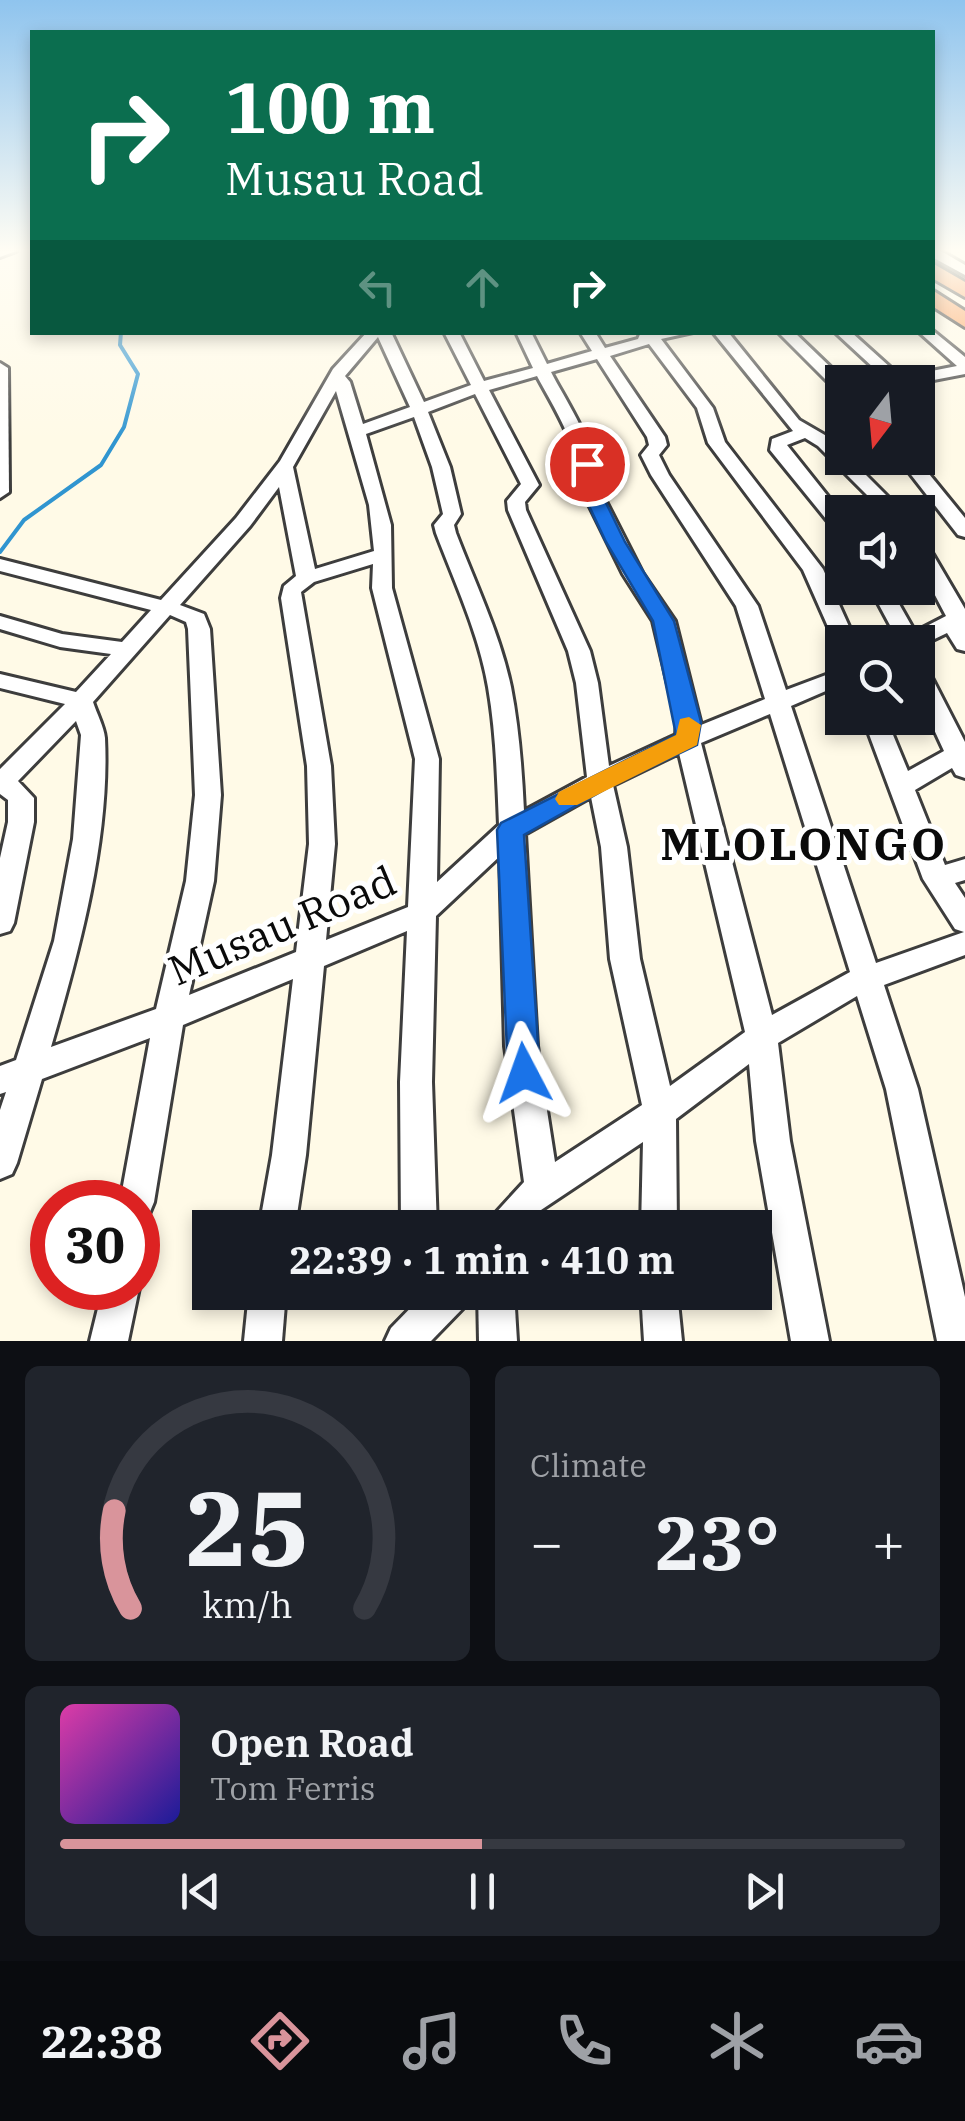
<!DOCTYPE html>
<html lang="en">
<head>
<meta charset="utf-8">
<style>
	:root { --surface:#171b24; --page:#20242c; --text:#f1f3f6; --muted:#9ea1a6; --line:#363941; --accent:#d9949b }
	body { margin:0; font-family:"IBM Plex Serif",serif; background:var(--page); color:var(--text); height:100vh; display:flex; flex-direction:column; font-size:38px; white-space:nowrap }
	* { box-sizing:border-box; margin:0 }
	p { font-size:32px; color:var(--muted) }
	.icon { flex:none; width:55px; height:55px; fill:none; stroke:currentColor; stroke-width:2; stroke-linecap:round; stroke-linejoin:round }
	.map { position:relative; height:1341px; overflow:hidden }
	.side { display:flex; flex-direction:column; gap:25px; padding:25px; background:#0d0f14; flex:1 }
	.side>* { flex:none }
	.banner { position:absolute; left:30px; top:30px; width:905px; height:305px; border-radius:0px; box-shadow:0 5px 15px #0003; background:#0b6e4f; color:#fff; overflow:hidden }
	.needle { width:65px; rotate:196deg }
	.fabs { position:absolute; left:825px; top:365px; display:grid; gap:20px }
	.fabs a { display:grid; place-items:center; width:110px; height:110px; border-radius:0px; background:var(--surface); box-shadow:0 5px 15px #0003; font-size:50px }
	.speed { position:absolute; left:30px; top:1180px; display:flex; gap:20px; font-size:50px; font-weight:700; text-align:center }
	.speed>* { display:grid; place-content:center; width:130px; height:130px; border-radius:50%; background:var(--surface); box-shadow:0 5px 15px #0003; line-height:1 }
	.speed .limit { border:15px solid #d22; background:#fff; color:#111 }
	.pin { position:absolute; display:grid; place-items:center; width:85px; height:85px; color:#fff; margin:-42px; border:5px solid #fff; border-radius:50%; box-shadow:0 2px 10px #0007 }
	.me { position:absolute; width:110px; margin:-55px; rotate:356deg; stroke-linejoin:round; filter:drop-shadow(0 0 8px #0008) }
	.turn { display:flex; align-items:center; gap:35px; height:210px; padding:0 30px; font-size:45px }
	.turn .icon { width:130px; height:130px; stroke-width:2.5 }
	.turn b { display:block; font-size:70px; line-height:85px }
	.lanes { display:flex; align-items:center; height:95px; padding:0 30px; background:#0003; justify-content:center; gap:50px; direction:ltr }
	.lanes .off { opacity:.35 }
	.big { font-size:75px; font-weight:700; line-height:1.1 }
	.side .tile { flex:1; display:flex; flex-direction:column; justify-content:center; gap:15px; min-width:0; padding:0 35px; border-radius:15px; background:var(--page) }
	.side .dial { align-items:center; gap:0 }
	.dial svg { height:260px; overflow:visible; fill:none; stroke:var(--line); stroke-width:7; stroke-linecap:round; text-anchor:middle }
	.dial text { fill:var(--text); stroke:none }
	.song { display:flex; align-items:center; gap:30px }
	.cover { width:120px; height:120px; border-radius:15px; background:linear-gradient(135deg,hsl(320 70% 55%),hsl(240 70% 35%)) }
	.played { height:10px; border-radius:5px; background:linear-gradient(90deg,var(--accent) 50%,var(--line) 50%) }
	.keys { display:flex; justify-content:space-around; direction:ltr }
	.heat { display:flex; justify-content:space-between; align-items:center; font-size:55px; direction:ltr }
	.side .tiles { flex:1; display:grid; gap:25px; grid-template-columns:1fr 1fr }
	.tile:last-child { grid-column:span 2 }
	.trip { position:absolute; left:192px; top:1210px; width:580px; height:100px; border-radius:0px; background:var(--surface); box-shadow:0 5px 15px #0003; font-weight:700; line-height:100px; text-align:center }
	.tab-bar { display:flex; height:160px; justify-content:space-around; align-items:center; background:#090b0e; color:var(--muted) }
	.tab-bar .icon { width:70px; height:70px }
	.tab-bar .selected { color:var(--accent) }
	.tab-bar b { font-size:45px; color:var(--text) }
	.map>svg:first-child { display:block }
	.lines { fill:none; stroke-linecap:round; stroke-linejoin:round }
	.stream { stroke:#3095d0; stroke-width:4 }
	.minor-casing { stroke:#3d3d3d; stroke-width:6 }
	.highway-casing { stroke:#1b1b1b; stroke-width:6 }
	.minor { fill:#fff; fill-rule:evenodd }
	.highway { fill:#f9954c; fill-rule:evenodd }
	.route { fill:#1a73e8; stroke:#114b97; stroke-width:2.5 }
	.slow { fill:#f59e0b }
	.labels { text-anchor:middle; dominant-baseline:central; stroke-width:10; stroke-linejoin:round; paint-order:stroke }
	.near-street-label { font-size:42px; fill:#0a0a0a; stroke:#fff }
	.district-label { font-size:45px; font-weight:bold; letter-spacing:2.5px; fill:#0a0a0a; stroke:#fff }
</style>
</head>
<body>
<div class="map">
<svg width="965" height="1341" viewBox="0 0 965 1341">
	<rect width="100%" height="100%" fill="#fffae7"/>
	<g class="lines">
		<polyline class="stream" points="0,552 24,520 101,465 124,427 138,374 120,345 121,332"/>
		<g class="minor-casing">
			<g id="minor">
				<polygon points="0,251 16,251 0,257"/>
				<polygon points="932,251 941,251 965,265 965,275 932,257"/>
				<polygon points="932,330 965,357 965,374 918,383 889,382 835,332 851,332 901,377 957,366 919,332"/>
				<path d="M367 332H391L424 402 471 385 444 332H459L484 381 533 368 516 332H531L547 364 592 351 580 332H595L605 348 638 339 641 332H693L661 339 713 408 725 442 823 569 856 642H842V648L837 647 803 570 708 443 697 408 649 344 610 356 665 437 667 445 659 455 669 475 758 606 786 690 842 669V684L791 706 876 963 964 932 955 929 923 879 863 718H886L908 771 944 751 918 695V665L929 672 965 742V778L956 775 952 768 915 790 945 865 965 859V880L955 883 965 898V955L884 985 918 1089 965 1297V1341H937L886 1089 857 996 778 1043 790 1141 829 1341H791L756 1141 749 1064 676 1119 677 1228H641L643 1142 541 1210 528 1228H488L493 1216 524 1182 505 1046 500 856 436 916 432 1082 437 1228H401L400 1082 407 931 324 966 306 1155 295 1228H259L272 1155 293 979 183 1025 154 1202 149 1214 138 1219V1202H120L150 1038 42 1079 17 1163 12 1174 0 1179V1110L6 1092 0 1094V1066L16 1060 54 941 73 839 81 735 76 721 18 781 34 798V822L14 923 10 931 0 934V858L8 822V800L0 794V769L65 704 0 688V674L76 692 111 654 60 647 0 629V616L62 634 122 642 151 610 0 571V559L161 600 236 518 280 461 333 369ZM378 337 410 407 363 424 350 382 345 376ZM597 359 647 437 649 445 641 455 651 475 736 606 765 699 701 725 675 621 643 574 593 476C599 449 564 398 551 372ZM537 376C550 401 582 450 575 476L623 574 653 621 677 722 676 735 609 766 598 683 590 651 526 510 525 502 539 485 489 390ZM336 391 369 505 374 551 315 569 293 467ZM475 394 521 484 507 501 508 510 568 651 576 683 587 777 524 811C522 769 519 728 511 687 500 634 475 583 456 533L454 525 461 514 450 467 428 412ZM414 417 432 467 443 514 434 525 436 533C455 583 479 634 488 687 496 733 497 779 499 825L437 882 439 759 392 588 391 525 366 434ZM279 487 296 576 284 586 281 598 307 766 309 844 296 952 189 995 214 881 221 795 210 629 204 614 180 605 250 526ZM373 564 372 588 415 759 408 907 326 940 335 844 331 766 301 592 314 582ZM170 615 186 622 188 629 195 795 186 881 156 1009 51 1047C79 951 110 839 105 738 104 727 97 714 93 702ZM770 714 850 972 772 1015 701 743ZM679 753 745 1032 670 1086 640 959 627 847 613 785ZM591 797 601 847 610 959 642 1105 555 1162 537 1046 525 834Z"/>
				<polygon points="713,332 728,332 799,420 830,438 842,451 842,458 849,458 903,512 884,512 818,446 805,438 787,445 842,514 842,532 835,530 770,450 772,439 793,431"/>
				<polygon points="778,332 794,332 846,382 842,382 842,392 836,390"/>
				<polygon points="0,363 8,368 9,492 0,498"/>
				<polygon points="898,458 916,458 965,518 965,537 958,535"/>
				<polygon points="918,540 928,546 965,609 965,651 957,649 947,633 918,647 918,642 899,642 870,588 890,588 915,632 946,616 918,563"/>
				<polygon points="138,1283 139,1288 128,1341 90,1341 103,1288 138,1288"/>
				<polygon points="249,1292 286,1292 282,1341 244,1341"/>
				<polygon points="426,1292 471,1292 466,1305 431,1341 385,1341 391,1328"/>
				<polygon points="478,1292 514,1292 517,1341 479,1341"/>
				<polygon points="641,1292 677,1292 682,1341 644,1341"/>
			</g>
		</g>
		<g class="highway-casing">
			<g id="highway">
				<polygon points="932,263 965,282 965,297 932,278"/>
				<polygon points="932,290 965,311 965,327 932,306"/>
			</g>
		</g>
		<use href="#minor" class="minor"/>
		<use href="#highway" class="highway"/>
	</g>
	<linearGradient id="sky" x2="0" y2="1"><stop stop-color="#8fc4ee"/><stop offset="0.57" stop-color="#fffdf4"/><stop offset="1" stop-color="#fffdf4" stop-opacity="0"/></linearGradient>
	<rect width="965" height="439" fill="url(#sky)"/>
	<polygon class="route" points="587,458 596,464 593,476 625,542 674,621 701,722 697,745 611,786 524,835 540,1073 535,1083 524,1088 512,1083 508,1073 497,830 501,823 676,735 653,621 606,542 575,476 581,460"/>
	<polygon class="slow" points="689,717 701,725 697,745 577,805 559,805 555,799 559,792 676,735 680,719"/>
	<g class="labels">
		<g class="near-street-label">
			<text transform="translate(282 925) rotate(-23)">Musau Road</text>
		</g>
		<g class="district-label">
			<text x="804" y="843">MLOLONGO</text>
		</g>
	</g>
</svg>
<div class="fabs">
<a><svg class="needle" viewBox="-14 -14 28 28"><path d="M0-13l5 13h-10z" fill="#e53935"/><path d="M0 13l5-13h-10z" fill="#9ea1a6"/></svg></a>
<a><svg class="icon" aria-label="sound" viewBox="0 0 24 24"><path d="M4 9h4l5-4v14l-5-4H4zM17 9q2 3 0 6"/></svg></a>
<a><svg class="icon" aria-label="search" viewBox="0 0 24 24"><circle cx="10" cy="10" r="6"/><path d="M15 15l6 6"/></svg></a>
</div>
<div class="speed"><div class="limit">30</div></div>
<div class="pin" style="left:587px;top:464px;background:#d93025"><svg class="icon" aria-label="arrive" viewBox="0 0 24 24"><path d="M6 21V4h12l-3 4 3 4H6"/></svg></div>
<svg class="me" style="left:524px;top:1073px" viewBox="-20 -20 40 40"><path d="M0-17L14 15 0 8-14 15z" fill="#1a73e8" stroke="#fff" stroke-width="4"/></svg>
<div class="trip">22:39 · 1 min · 410 m</div>
<div class="banner">
<div class="turn"><svg class="icon" aria-label="right" viewBox="0 0 24 24"><path d="M7 20v-9h11M14 6l5 5-5 5"/></svg><div><b>100 m</b>Musau Road</div></div>
<div class="lanes"><svg class="icon off" aria-label="left" viewBox="0 0 24 24"><path d="M17 20v-9H6M10 6l-5 5 5 5"/></svg><svg class="icon off" aria-label="ahead" viewBox="0 0 24 24"><path d="M12 20V5M6 11l6-6 6 6"/></svg><svg class="icon" aria-label="right" viewBox="0 0 24 24"><path d="M7 20v-9h11M14 6l5 5-5 5"/></svg></div>
</div>
</div>
<section class="side">
<div class="tiles">
<div class="tile dial"><svg viewBox="0 0 100 80">
<path d="M14 69A42 42 0 1 1 86 69"/>
<path d="M14 69A42 42 0 0 1 9 39" stroke="#d9949b"/>
<text x="50" y="56" font-size="32" font-weight="700">25</text>
<text x="50" y="72" font-size="11">km/h</text>
</svg></div>
<div class="tile"><p>Climate</p>
<div class="heat"><a>−</a><b class="big">23°</b><a>+</a></div>
</div>
<div class="tile">
<div class="song"><i class="cover"></i><div><b>Open Road</b><p>Tom Ferris</p></div></div>
<div class="played"></div>
<div class="keys"><svg class="icon" aria-label="previous" viewBox="0 0 24 24"><path d="M18 5L8 12l10 7zM5 5v14"/></svg><svg class="icon" aria-label="pause" viewBox="0 0 24 24"><path d="M8 5v14M16 5v14"/></svg><svg class="icon" aria-label="next" viewBox="0 0 24 24"><path d="M6 5l10 7-10 7zM19 5v14"/></svg></div>
</div>
</div>
</section>
<nav class="tab-bar">
<b>22:38</b>
<svg class="icon selected" aria-label="directions" viewBox="0 0 24 24"><path d="M12 3l9 9-9 9-9-9zM9 14v-3h6M13 9l2 2-2 2"/></svg>
<svg class="icon" aria-label="music" viewBox="0 0 24 24"><path d="M9 18V5l10-2v13"/><circle cx="6" cy="18" r="3"/><circle cx="16" cy="16" r="3"/></svg>
<svg class="icon" aria-label="phone" viewBox="0 0 24 24"><path d="M5 4h4l2 5-3 2q2 4 5 5l2-3 5 2v4C11 20 4 13 5 4z"/></svg>
<svg class="icon" aria-label="climate" viewBox="0 0 24 24"><path d="M12 3v18M4 7l16 10M4 17L20 7"/></svg>
<svg class="icon" aria-label="car" viewBox="0 0 24 24"><path d="M5 17H2v-5l4-1 3-4h7l3 4 3 1v5h-3M9 17h6M6 11h13"/><circle cx="7" cy="17" r="2"/><circle cx="17" cy="17" r="2"/></svg>
</nav>
</body>
</html>
